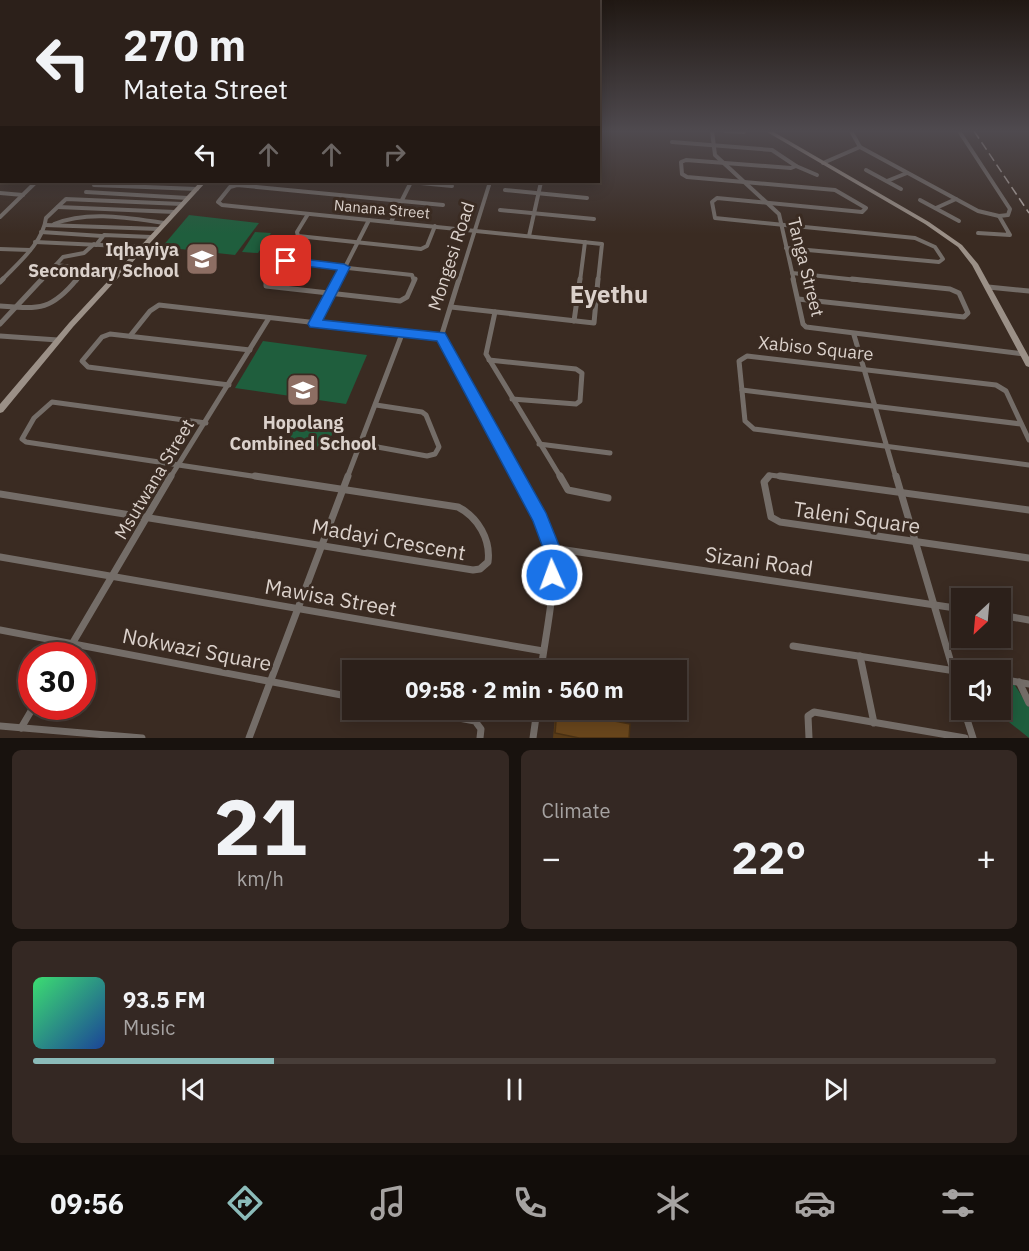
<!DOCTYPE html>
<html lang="en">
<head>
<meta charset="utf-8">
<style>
	:root { --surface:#2c201a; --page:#342823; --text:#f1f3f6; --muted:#a6a3a2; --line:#483e39; --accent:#8bbbb9 }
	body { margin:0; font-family:"IBM Plex Sans",sans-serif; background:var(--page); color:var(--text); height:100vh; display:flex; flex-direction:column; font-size:22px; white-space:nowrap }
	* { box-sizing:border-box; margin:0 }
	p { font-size:20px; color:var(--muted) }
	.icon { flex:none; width:33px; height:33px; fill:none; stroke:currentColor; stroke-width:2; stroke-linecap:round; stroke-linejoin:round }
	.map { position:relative; height:738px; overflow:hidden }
	.details { display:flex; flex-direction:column; gap:12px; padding:12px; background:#18120e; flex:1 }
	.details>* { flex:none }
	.hud { position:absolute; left:0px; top:0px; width:600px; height:183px; box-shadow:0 3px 15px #0003,0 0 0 2px var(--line); background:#2c201a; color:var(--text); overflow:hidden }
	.needle { width:39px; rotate:206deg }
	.fabs { position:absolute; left:951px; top:588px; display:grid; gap:12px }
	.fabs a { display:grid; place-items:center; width:60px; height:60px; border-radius:0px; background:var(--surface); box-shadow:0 3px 15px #0003,0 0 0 2px var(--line); font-size:30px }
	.speed { position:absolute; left:18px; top:642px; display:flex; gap:12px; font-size:30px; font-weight:700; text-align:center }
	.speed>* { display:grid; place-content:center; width:78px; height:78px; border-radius:50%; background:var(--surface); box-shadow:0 3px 15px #0003,0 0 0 2px var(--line); line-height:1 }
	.speed .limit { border:9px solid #d22; background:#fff; color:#111 }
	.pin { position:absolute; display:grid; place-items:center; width:51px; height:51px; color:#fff; margin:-26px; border-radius:12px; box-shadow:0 3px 9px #0006 }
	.me { position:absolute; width:66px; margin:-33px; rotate:358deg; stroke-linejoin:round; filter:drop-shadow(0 0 4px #0008) }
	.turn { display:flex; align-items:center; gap:21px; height:126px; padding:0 24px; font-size:27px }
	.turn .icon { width:78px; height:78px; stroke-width:2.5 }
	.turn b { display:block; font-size:42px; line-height:51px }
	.lanes { display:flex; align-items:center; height:57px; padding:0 24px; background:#0003; justify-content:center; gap:30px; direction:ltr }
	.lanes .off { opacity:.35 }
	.big { font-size:45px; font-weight:700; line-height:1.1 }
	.details .tile { flex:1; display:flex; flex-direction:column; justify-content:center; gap:9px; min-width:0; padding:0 21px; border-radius:9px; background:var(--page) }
	.details .dial { align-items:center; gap:0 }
	.dial b { font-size:78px; line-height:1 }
	.song { display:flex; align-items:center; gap:18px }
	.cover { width:72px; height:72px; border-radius:9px; background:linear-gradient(135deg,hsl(140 70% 55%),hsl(220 70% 35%)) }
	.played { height:6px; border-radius:3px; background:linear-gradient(90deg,var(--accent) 25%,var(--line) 25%) }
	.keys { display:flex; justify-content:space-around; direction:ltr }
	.heat { display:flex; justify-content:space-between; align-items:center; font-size:33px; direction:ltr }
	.details .tiles { flex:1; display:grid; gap:12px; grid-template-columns:1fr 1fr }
	.tile:last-child { grid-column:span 2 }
	.trip { position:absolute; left:342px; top:660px; width:345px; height:60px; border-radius:0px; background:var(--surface); box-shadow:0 3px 15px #0003,0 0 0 2px var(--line); font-weight:700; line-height:60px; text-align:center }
	.dock { display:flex; height:96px; justify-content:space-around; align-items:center; background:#120d0a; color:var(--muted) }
	.dock .icon { width:42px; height:42px }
	.dock .current { color:var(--accent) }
	.dock b { font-size:27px; color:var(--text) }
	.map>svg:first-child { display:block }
	.green { fill:#1f5e3d }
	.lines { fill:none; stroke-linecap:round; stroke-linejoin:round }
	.street-far2 { stroke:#746d68; stroke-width:4 }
	.street-far1 { stroke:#746d68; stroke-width:5 }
	.street { stroke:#746d68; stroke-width:7 }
	.secondary { fill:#9b9087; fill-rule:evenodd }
	.rail { stroke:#b9aea8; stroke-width:1.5; stroke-dasharray:9 4.5; stroke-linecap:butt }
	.wall { fill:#5a3c18 }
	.building { fill:#69461c; stroke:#4a3114; stroke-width:1.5 }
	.route { fill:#1a73e8; stroke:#114b97; stroke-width:1.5 }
	.labels { text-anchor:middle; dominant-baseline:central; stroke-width:6; stroke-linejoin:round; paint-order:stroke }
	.far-street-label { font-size:15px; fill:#dbd1cb; stroke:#3a2b22 }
	.poi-label { font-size:18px; font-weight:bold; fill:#dbd1cb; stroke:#3a2b22; text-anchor:end }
	.street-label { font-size:18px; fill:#dbd1cb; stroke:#3a2b22 }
	.near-street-label { font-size:21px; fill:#dbd1cb; stroke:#3a2b22 }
	.district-label { font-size:24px; font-weight:bold; fill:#dbd1cb; stroke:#3a2b22 }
</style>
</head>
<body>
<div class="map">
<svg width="1029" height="738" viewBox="0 0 1029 738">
	<rect width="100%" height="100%" fill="#3a2b22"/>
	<g class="green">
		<polygon points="189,215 259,223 235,255 162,247"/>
		<polygon points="255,232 271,233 258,253 242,252"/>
		<polygon points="263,341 367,355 346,404 235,388"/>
		<polygon points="296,425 334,430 325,450 287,445"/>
		<polygon points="1001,683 1014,684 1029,707 1029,738 994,710 1000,710"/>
	</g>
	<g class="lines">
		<g class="street-far2">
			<polyline points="712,131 715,155 779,214 794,281"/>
			<polyline points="725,131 744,132"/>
			<polyline points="851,131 860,147 978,211 999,216 1008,215 1010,209 959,131"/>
			<polyline points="672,142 772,150 796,166 791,168 686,160 681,162 682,174 687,177 835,190 866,208 862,212 717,198 712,202 715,218 915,238 935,247 943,259 939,262 786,248"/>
			<polyline points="823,163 860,147"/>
			<polyline points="796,166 817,175"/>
			<polyline points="866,170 901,189"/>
			<polyline points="887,181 907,173"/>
			<polyline points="194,182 203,182"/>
			<polyline points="410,182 452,186"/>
			<polyline points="94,185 197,189"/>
			<polyline points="505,190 587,198"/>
			<polyline points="86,192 188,198"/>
			<polyline points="0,193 23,195"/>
			<polyline points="920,200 959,221"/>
			<polyline points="443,205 237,185 230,187 218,202 222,205 602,244 598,281"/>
			<polyline points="58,207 175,212"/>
			<polyline points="936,208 956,199"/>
			<polyline points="500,210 594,219"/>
			<polyline points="308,214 297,232 298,236 421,249 427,246 435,226"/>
			<polyline points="0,217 36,182"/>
			<polyline points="391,222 411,182"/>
			<path d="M54 224C88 210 129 218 165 223"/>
			<polyline points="45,225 159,229"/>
			<polyline points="41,232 102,236"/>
			<polyline points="978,233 1010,235 999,216"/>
			<polyline points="529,236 541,182"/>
			<polyline points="35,242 143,247"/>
			<polyline points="96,245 104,235 151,237"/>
			<polyline points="0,249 30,250"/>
			<polyline points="56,265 81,268 83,272 76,281"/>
			<polyline points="792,273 867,281"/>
			<path d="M1 281C18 263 43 243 46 218L66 199 182 204"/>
			<polyline points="41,281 63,257 84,253 94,244"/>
			<polyline points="265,281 276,264 284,261 412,275 414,281"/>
			<polyline points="338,281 369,220"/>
			<polyline points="459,281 490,182"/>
			<polyline points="580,281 585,242"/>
		</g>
		<g class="street-far1">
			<polyline points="266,279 266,286 400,301 407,297 415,279"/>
			<polyline points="459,279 441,337 518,478"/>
			<polyline points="793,279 803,324 806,327 1024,354"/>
			<polyline points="0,282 3,279"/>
			<polyline points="988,287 1029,291"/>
			<polyline points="798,299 964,317 968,313 959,293 950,289 852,279"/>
			<path d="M0 306C39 309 51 311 77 279"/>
			<polyline points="451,307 594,323 598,279"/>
			<polyline points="495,312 486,354 561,478"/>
			<polyline points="574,321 580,279"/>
			<polyline points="0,324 42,279"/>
			<polyline points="315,324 338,279"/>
			<polyline points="854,335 896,478"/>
			<polyline points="0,336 58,340"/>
			<polyline points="130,336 150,311 159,305 441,337"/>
			<polyline points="489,360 576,369 582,373 580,401 576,404 512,399"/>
			<polyline points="229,385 88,367 82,361 102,337 110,334 250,350"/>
			<polyline points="742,390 1021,424"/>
			<polyline points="206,423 52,402 34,418 22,439 26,442 265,478"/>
			<polyline points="1029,440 1006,391 996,385 747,356 739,361 745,421 754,429 1029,465"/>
			<polyline points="361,444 427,456 435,454 439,447 426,415 422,412 376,405"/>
			<polyline points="539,444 610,453"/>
			<polyline points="170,478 269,318"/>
			<polyline points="347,478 402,334"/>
			<polyline points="767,478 770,475 792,478"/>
		</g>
		<g class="street">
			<path d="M517 476C529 498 548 523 552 548 558 580 545 637 541 670"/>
			<polyline points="560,476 568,490 608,498"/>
			<polyline points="769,476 764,482 771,517 780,522 1029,558"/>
			<polyline points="780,476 1029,510"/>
			<polyline points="896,476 962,700"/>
			<path d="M0 494 473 570 480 569 488 562C491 540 478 517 458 507L255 476"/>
			<polyline points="552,548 962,609"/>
			<polyline points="0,557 543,651"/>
			<polyline points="1000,615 1029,620"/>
			<polyline points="0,630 352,697"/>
			<polyline points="793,646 962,672"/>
			<polyline points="65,656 171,476"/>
			<polyline points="860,656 874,723"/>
			<polyline points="1000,679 1029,684"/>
			<polyline points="1019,682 1029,703"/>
			<polyline points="416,710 475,721 481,729 480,738"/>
			<polyline points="964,710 973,738"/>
			<polyline points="0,726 142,738"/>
			<polyline points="21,728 34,706"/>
			<polyline points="249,738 348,476"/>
			<polyline points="533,738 537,710"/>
			<polyline points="809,738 808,716 814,712 965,738"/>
		</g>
		<g class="secondary">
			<polygon points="767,131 772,131 929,222 962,245 978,264 1029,357 1029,367 1026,366 972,265 958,247 925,224 767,132"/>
			<polygon points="200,182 206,182 73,327 3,412 0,413 0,404 69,323"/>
		</g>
		<polyline class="rail" points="974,131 1029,213"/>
	</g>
	<polygon class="wall" points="557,710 629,738 553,738 555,716"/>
	<polygon class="building" points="557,710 630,724 629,738 579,738 555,733"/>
	<linearGradient id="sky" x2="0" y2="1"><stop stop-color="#201813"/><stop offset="0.56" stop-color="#4f4a4f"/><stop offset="1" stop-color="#4f4a4f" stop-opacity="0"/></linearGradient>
	<rect width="1029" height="234" fill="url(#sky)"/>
	<polygon class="route" points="286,257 344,264 350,267 323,320 445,333 546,513 560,548 561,575 558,582 552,584 546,582 543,548 533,521 437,341 310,327 308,324 337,270 282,263 281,261"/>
	<defs>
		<g id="school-square" transform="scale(1.725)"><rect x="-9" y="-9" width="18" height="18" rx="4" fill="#8d6e63" stroke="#3a2b22"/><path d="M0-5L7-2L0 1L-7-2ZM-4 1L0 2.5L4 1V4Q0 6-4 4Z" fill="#fff"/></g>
	</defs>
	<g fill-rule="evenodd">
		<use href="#school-square" x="202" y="259"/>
		<use href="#school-square" x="303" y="390"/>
	</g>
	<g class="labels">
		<g class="far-street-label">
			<text transform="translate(382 209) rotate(5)">Nanana Street</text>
		</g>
		<g class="poi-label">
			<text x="179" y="249">Iqhayiya<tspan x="179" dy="21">Secondary School</tspan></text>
			<text x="303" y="422" text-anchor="middle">Hopolang<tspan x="303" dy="21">Combined School</tspan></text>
		</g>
		<g class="street-label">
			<text transform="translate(451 256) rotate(-72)">Mongesi Road</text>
			<text transform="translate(806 267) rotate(76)">Tanga Street</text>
			<text transform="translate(816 348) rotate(6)">Xabiso Square</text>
			<text transform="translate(154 479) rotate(-59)">Msutwana Street</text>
		</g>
		<g class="near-street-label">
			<text transform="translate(857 517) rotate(8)">Taleni Square</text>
			<text transform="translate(389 539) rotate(10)">Madayi Crescent</text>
			<text transform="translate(759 561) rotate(8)">Sizani Road</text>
			<text transform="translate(331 597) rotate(10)">Mawisa Street</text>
			<text transform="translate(197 649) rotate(11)">Nokwazi Square</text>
		</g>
		<g class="district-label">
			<text x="609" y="294">Eyethu</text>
		</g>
	</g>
</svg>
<div class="fabs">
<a><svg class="needle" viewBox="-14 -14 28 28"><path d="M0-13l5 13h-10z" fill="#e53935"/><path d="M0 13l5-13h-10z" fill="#a6a3a2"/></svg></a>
<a><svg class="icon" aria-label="sound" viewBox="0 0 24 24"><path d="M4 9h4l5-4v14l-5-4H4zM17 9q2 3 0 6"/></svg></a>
</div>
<div class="speed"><div class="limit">30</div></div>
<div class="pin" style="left:286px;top:261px;background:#d93025"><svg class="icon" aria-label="arrive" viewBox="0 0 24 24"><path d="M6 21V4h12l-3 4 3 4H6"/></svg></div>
<svg class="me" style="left:552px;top:575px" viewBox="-20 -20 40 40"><circle r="17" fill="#1a73e8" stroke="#fff" stroke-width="3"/><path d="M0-11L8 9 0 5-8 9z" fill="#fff"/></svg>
<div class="trip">09:58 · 2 min · 560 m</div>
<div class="hud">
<div class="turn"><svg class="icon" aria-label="left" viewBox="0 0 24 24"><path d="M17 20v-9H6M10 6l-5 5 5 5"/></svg><div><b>270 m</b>Mateta Street</div></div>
<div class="lanes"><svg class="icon" aria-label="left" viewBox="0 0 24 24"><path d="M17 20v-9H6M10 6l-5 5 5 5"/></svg><svg class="icon off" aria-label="ahead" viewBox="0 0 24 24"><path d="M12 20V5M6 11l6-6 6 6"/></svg><svg class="icon off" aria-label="ahead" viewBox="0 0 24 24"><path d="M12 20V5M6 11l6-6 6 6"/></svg><svg class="icon off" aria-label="right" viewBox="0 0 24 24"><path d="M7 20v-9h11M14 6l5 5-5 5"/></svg></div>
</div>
</div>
<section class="details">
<div class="tiles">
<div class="tile dial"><b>21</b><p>km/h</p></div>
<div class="tile"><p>Climate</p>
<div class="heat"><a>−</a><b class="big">22°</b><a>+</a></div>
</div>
<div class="tile">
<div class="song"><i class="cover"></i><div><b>93.5 FM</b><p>Music</p></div></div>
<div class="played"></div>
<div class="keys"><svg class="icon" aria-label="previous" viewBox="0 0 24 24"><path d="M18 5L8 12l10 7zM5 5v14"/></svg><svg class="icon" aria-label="pause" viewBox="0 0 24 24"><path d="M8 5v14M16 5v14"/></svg><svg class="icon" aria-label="next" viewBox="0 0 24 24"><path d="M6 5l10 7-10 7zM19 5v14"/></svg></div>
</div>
</div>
</section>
<nav class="dock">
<b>09:56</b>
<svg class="icon current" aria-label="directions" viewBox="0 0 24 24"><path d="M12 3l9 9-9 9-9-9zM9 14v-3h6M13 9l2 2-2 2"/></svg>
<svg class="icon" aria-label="music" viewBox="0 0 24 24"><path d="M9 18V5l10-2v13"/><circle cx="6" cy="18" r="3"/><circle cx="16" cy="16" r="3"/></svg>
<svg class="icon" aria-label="phone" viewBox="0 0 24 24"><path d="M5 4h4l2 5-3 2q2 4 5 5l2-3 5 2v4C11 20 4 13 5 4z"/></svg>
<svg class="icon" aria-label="climate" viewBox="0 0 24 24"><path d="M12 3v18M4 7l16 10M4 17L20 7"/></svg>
<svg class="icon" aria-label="car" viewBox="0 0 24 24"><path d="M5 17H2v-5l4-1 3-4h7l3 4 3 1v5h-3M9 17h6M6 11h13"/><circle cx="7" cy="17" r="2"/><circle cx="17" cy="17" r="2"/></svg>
<svg class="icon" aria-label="filters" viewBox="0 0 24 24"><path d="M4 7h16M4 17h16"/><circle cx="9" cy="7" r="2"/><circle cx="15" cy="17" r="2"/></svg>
</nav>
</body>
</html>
